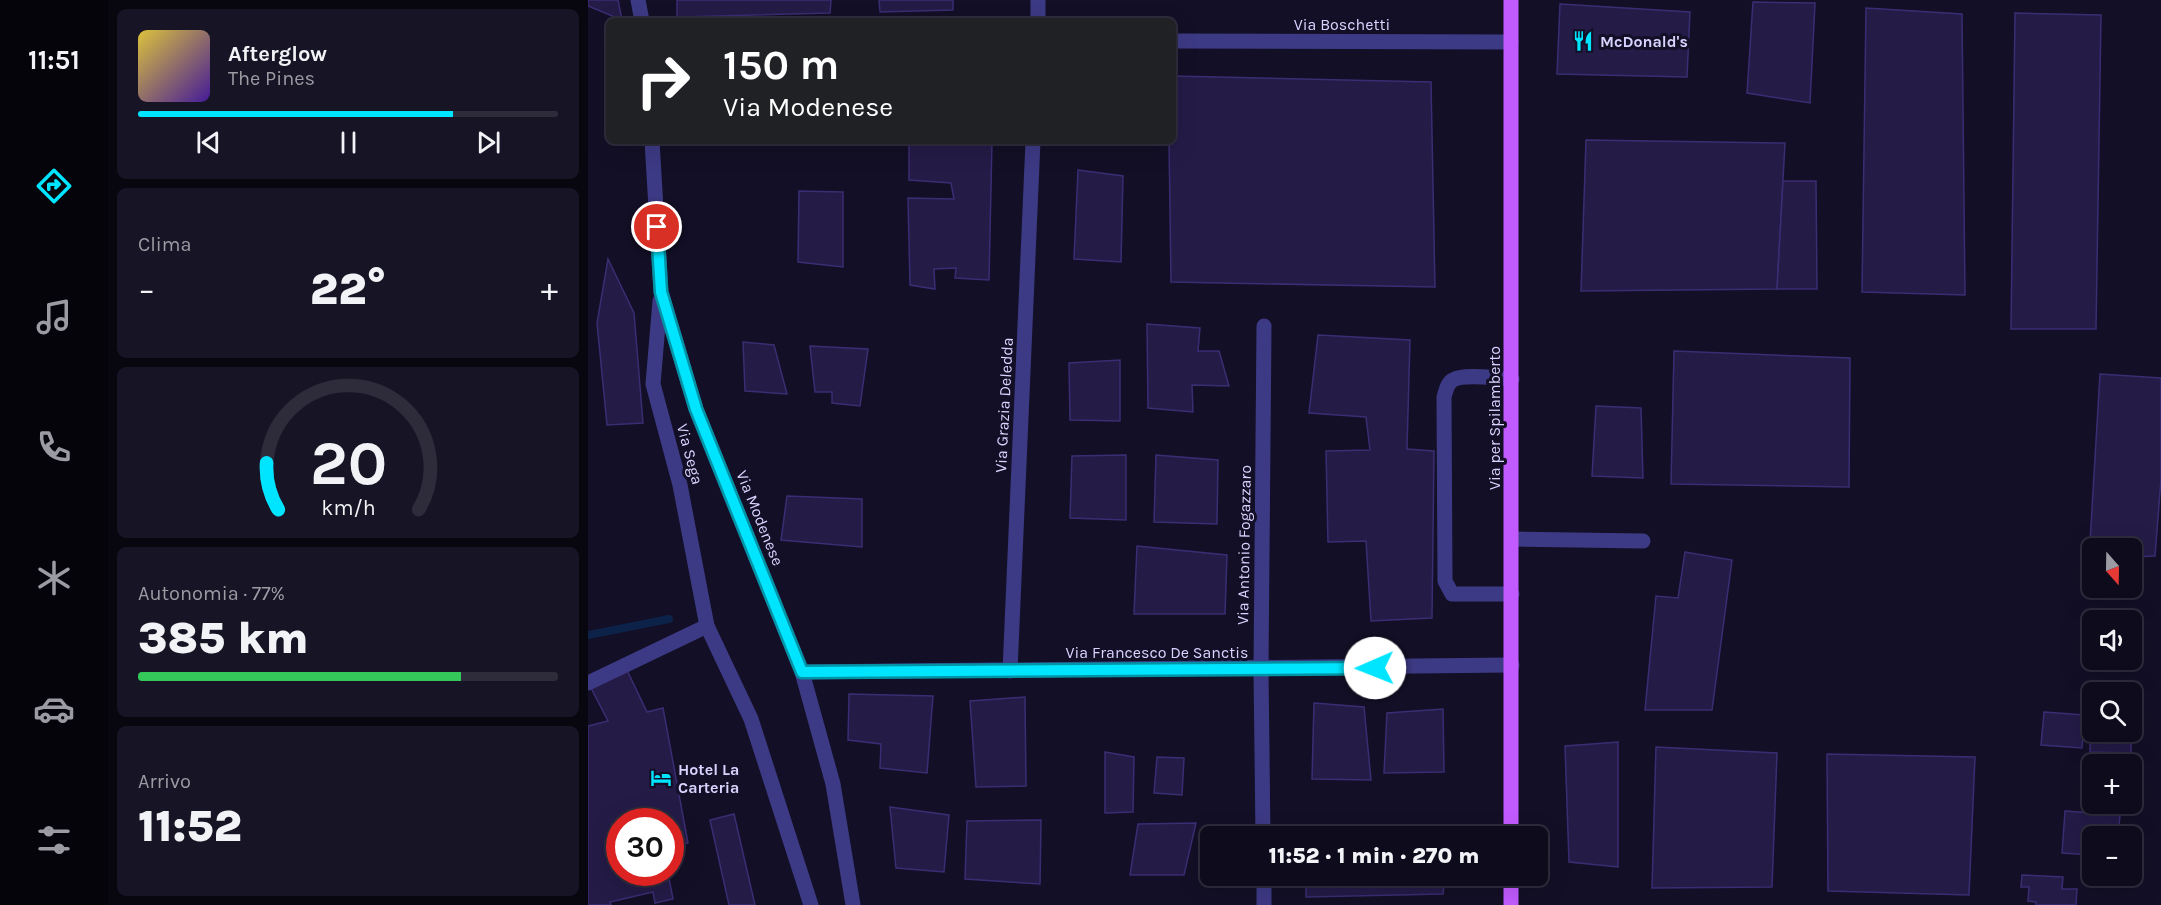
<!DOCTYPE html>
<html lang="it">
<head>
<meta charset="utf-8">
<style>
	:root { --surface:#0e0b1c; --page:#171425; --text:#f1f3f6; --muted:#9b9ba3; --line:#2e2b3b; --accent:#00e5ff }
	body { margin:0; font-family:Karla,sans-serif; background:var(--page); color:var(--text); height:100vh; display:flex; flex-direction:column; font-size:22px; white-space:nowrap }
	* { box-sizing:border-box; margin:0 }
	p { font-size:20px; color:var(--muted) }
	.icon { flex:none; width:33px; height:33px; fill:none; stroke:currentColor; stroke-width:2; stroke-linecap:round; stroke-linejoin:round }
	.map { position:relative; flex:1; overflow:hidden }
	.drawer { display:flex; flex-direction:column; gap:9px; padding:9px; background:#08060f; width:480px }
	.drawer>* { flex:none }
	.top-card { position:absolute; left:18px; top:18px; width:570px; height:126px; border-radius:9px; box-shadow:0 6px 24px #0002,0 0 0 2px var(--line); background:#202124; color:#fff; overflow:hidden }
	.needle { width:39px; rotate:160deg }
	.fabs { position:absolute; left:1494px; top:538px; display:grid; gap:12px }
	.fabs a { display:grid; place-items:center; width:60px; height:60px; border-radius:9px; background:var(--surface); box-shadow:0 6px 24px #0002,0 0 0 2px var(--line); font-size:30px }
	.speed { position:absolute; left:18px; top:808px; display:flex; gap:12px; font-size:30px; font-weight:700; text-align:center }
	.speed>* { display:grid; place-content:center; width:78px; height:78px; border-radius:50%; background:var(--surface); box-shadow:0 6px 24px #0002,0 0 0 2px var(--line); line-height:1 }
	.speed .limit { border:9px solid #d22; background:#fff; color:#111 }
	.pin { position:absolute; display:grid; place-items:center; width:51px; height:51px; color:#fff; margin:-26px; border:3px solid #fff; border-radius:50%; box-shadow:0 2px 6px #0007 }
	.me { position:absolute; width:66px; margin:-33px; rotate:269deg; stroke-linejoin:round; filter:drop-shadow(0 0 4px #0008) }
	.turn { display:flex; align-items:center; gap:21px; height:126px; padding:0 18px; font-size:27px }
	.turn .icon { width:78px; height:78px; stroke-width:2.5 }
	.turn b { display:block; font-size:42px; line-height:51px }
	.big { font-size:45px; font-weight:800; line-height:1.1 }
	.drawer .tile { flex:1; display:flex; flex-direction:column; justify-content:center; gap:9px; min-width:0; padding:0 21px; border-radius:9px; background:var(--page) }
	.drawer .dial { align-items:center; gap:0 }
	.dial svg { height:156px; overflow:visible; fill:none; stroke:var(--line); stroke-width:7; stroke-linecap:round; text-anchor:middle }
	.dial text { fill:var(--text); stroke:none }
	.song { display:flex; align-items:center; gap:18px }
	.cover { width:72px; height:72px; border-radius:9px; background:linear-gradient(135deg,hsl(50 70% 55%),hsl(260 70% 35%)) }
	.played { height:6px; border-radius:3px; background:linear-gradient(90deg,var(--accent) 75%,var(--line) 75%) }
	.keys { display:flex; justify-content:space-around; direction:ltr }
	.heat { display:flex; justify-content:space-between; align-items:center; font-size:33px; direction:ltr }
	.charge { height:9px; border-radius:4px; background:linear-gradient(90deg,#34c759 77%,var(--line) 0) }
	.trip { position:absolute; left:612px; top:826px; width:348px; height:60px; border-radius:9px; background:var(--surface); box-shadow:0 6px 24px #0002,0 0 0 2px var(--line); font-weight:800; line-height:60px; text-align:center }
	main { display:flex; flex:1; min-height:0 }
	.dock { display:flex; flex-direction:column; width:108px; justify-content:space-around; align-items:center; background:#06040b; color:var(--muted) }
	.dock .icon { width:42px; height:42px }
	.dock .selected { color:var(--accent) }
	.dock b { font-size:27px; color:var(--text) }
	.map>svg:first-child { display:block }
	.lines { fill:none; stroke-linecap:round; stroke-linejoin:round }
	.stream { stroke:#0c2248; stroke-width:8 }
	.building { fill:#241b47; stroke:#3b2d73; stroke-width:1.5 }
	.minor { stroke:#3d3a85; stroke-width:15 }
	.major { stroke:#c25bff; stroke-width:15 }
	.route-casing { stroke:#0095a6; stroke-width:15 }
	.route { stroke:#00e5ff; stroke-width:10 }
	.labels { text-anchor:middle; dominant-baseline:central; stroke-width:6; stroke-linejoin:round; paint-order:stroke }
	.street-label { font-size:16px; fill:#d9d4ff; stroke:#130f26 }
	.poi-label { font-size:16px; font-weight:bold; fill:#d9d4ff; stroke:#130f26; text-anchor:start }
</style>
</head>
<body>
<main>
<nav class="dock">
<b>11:51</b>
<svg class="icon selected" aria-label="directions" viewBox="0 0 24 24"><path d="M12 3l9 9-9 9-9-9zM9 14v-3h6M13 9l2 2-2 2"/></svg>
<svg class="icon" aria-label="music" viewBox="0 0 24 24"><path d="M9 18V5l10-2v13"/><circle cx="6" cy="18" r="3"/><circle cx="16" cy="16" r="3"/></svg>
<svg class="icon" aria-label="phone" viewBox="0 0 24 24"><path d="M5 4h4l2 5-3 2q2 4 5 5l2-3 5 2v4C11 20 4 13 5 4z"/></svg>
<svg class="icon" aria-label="climate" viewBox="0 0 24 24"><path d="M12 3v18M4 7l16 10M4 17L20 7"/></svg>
<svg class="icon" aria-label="car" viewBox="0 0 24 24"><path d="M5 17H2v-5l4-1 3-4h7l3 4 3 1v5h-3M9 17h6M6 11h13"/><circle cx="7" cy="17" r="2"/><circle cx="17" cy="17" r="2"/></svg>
<svg class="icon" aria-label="filters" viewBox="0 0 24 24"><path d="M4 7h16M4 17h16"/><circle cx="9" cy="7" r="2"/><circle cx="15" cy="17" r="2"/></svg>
</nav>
<section class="drawer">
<div class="tile">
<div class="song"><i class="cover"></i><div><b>Afterglow</b><p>The Pines</p></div></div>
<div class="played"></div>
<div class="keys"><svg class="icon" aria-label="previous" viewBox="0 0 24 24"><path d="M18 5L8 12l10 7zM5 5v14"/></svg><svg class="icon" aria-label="pause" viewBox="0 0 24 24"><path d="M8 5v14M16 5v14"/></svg><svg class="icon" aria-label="next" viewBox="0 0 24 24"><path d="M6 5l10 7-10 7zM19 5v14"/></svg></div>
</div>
<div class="tile"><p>Clima</p>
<div class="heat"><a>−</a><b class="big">22°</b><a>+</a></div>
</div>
<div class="tile dial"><svg viewBox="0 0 100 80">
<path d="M14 69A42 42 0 1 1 86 69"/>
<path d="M14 69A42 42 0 0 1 8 45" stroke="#00e5ff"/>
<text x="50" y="56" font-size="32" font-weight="700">20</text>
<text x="50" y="72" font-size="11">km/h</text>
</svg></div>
<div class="tile"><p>Autonomia · 77%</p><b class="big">385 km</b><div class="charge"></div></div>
<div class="tile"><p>Arrivo</p><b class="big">11:52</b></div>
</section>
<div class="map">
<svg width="1573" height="905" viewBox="0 0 1573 905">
	<rect width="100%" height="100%" fill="#130f26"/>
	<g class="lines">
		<polyline class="stream" points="0,635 81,619"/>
	</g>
	<g class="building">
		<polygon points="0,0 30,0 34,20 0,6"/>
		<polygon points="89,0 243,0 242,13 89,17"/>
		<polygon points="291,0 365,0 365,10 292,12"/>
		<polygon points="1165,2 1227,3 1222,103 1159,93"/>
		<polygon points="972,4 1102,12 1099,77 969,74"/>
		<polygon points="1278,8 1374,14 1377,295 1274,292"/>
		<polygon points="1427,13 1513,15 1508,329 1423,329"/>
		<polygon points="585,76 843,82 847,287 583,282 581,141 585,141"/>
		<polygon points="998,140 1197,143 1189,289 993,291"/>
		<polygon points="321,141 404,141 401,280 367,278 368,268 346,269 347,289 322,285 320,198 366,199 363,183 321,180"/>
		<polygon points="490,170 535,176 533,262 486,259"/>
		<polygon points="1195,181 1228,181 1229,289 1189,289"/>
		<polygon points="211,191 255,192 255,267 210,262"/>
		<polygon points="20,259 46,313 55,423 19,425 9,323"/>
		<polygon points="559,324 612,328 610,351 631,351 641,386 604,385 605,412 560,408"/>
		<polygon points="730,335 822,340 819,449 846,451 844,618 783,621 778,541 740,542 738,451 782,450 778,417 721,413"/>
		<polygon points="155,342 186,345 199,394 157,391"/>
		<polygon points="222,346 280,349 272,406 244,403 244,392 227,392"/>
		<polygon points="1086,351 1262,358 1261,487 1083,484"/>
		<polygon points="532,360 532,421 482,420 481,363"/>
		<polygon points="1512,374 1573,378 1573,479 1567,556 1544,557 1544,549 1504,549 1504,559 1501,559"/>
		<polygon points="1008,406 1053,408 1055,478 1004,476"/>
		<polygon points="538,455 538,520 482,518 484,456"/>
		<polygon points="568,455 630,460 629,524 566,522"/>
		<polygon points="199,496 274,499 274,547 193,540"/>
		<polygon points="549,546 639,555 637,614 546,614"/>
		<polygon points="1097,552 1144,560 1124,710 1057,710 1068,596 1090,598"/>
		<polygon points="37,666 59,712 75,708 100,843 82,847 82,822 32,822 32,873 80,873 85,899 67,903 65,892 22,902 23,905 0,905 0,726 20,721 1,684"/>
		<polygon points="261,694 345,696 339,773 292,768 293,744 260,740"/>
		<polygon points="437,697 438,786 388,787 382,701"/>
		<polygon points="726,703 776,707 783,780 724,779"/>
		<polygon points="855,709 856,772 796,773 799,713"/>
		<polygon points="1456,712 1497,715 1494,748 1453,745"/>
		<polygon points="1502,720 1504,732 1543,732 1543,753 1502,752"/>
		<polygon points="1030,742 1030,867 981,862 977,746"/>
		<polygon points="1068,747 1189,753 1184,887 1064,888"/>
		<polygon points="517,752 546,757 545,812 517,813"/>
		<polygon points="1239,754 1387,757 1381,895 1240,891"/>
		<polygon points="569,757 596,758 594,795 566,793"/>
		<polygon points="302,807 361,815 356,872 308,868"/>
		<polygon points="1477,811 1532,815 1530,837 1504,837 1504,855 1474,853"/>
		<polygon points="146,814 167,905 141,905 122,820"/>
		<polygon points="453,820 452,884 377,879 379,821"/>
		<polygon points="608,823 596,875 542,875 550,824"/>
		<polygon points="719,825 861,831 860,837 719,837"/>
		<polygon points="1434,875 1475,877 1474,889 1489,889 1488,905 1448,905 1448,902 1440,901 1441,887 1433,887"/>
		<polygon points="718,876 857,876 855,894 718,897"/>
	</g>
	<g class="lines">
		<g class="minor">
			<polyline points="50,0 54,21"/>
			<polyline points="450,0 450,21"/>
			<polyline points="585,41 923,42"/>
			<polyline points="64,141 73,292 108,409 214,672 245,784 265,905"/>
			<polyline points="72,301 65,384 92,485 119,626 163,719 223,905"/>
			<polyline points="924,539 1055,541"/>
			<path d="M924 594H864L857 581 856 397C858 391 859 383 865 380 876 373 911 379 924 379"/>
			<polyline points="422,671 445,141"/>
			<polyline points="214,672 924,665"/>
			<polyline points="0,683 119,626"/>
			<polyline points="675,837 673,670 676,326"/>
			<polyline points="676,876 676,905"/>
		</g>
		<g class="major">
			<polyline points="923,837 923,0"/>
			<polyline points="923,905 923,876"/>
		</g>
	</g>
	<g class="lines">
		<g class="route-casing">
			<polyline id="route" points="69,227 73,292 108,409 214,672 787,668"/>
		</g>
		<use href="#route" class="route"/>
	</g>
	<defs>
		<g id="restaurant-bare" transform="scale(1.62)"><path d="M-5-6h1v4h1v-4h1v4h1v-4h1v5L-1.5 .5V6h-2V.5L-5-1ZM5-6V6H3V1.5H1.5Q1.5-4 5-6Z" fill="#00e5ff" stroke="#130f26" stroke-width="2.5" paint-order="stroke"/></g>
		<g id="hotel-bare" transform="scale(1.62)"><path d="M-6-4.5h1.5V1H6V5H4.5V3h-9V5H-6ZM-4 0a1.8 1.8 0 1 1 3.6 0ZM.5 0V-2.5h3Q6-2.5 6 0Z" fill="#00e5ff" stroke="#130f26" stroke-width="2.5" paint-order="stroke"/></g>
	</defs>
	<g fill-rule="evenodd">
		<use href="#restaurant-bare" x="995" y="41"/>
		<use href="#hotel-bare" x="73" y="778"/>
	</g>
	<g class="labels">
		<g class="street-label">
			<text x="754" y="24">Via Boschetti</text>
			<text transform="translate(416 405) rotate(-87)">Via Grazia Deledda</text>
			<text transform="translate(906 418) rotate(-90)">Via per Spilamberto</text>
			<text transform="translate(102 454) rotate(75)">Via Sega</text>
			<text transform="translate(172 518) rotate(68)">Via Modenese</text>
			<text transform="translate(656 545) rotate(-89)">Via Antonio Fogazzaro</text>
			<text x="569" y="652">Via Francesco De Sanctis</text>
		</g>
		<g class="poi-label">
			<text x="1012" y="41">McDonald's</text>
			<text x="90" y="769">Hotel La<tspan x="90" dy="18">Carteria</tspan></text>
		</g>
	</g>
</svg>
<div class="fabs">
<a><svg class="needle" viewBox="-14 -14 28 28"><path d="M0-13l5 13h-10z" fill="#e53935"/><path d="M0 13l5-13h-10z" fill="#9b9ba3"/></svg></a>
<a><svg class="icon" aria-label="sound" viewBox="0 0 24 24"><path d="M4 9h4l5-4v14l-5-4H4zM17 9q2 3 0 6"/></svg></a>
<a><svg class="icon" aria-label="search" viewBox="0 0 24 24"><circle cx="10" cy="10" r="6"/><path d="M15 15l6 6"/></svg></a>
<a>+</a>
<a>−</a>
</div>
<div class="speed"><div class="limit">30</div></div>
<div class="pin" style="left:69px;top:227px;background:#d93025"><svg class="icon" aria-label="arrive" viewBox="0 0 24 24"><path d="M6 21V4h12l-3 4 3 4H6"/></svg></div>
<svg class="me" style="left:787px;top:668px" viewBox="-20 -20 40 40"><circle r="19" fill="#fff"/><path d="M0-13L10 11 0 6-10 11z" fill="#00e5ff"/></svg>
<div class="trip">11:52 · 1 min · 270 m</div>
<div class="top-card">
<div class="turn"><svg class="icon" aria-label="right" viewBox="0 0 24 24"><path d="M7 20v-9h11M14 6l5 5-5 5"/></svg><div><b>150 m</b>Via Modenese</div></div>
</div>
</div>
</main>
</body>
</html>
